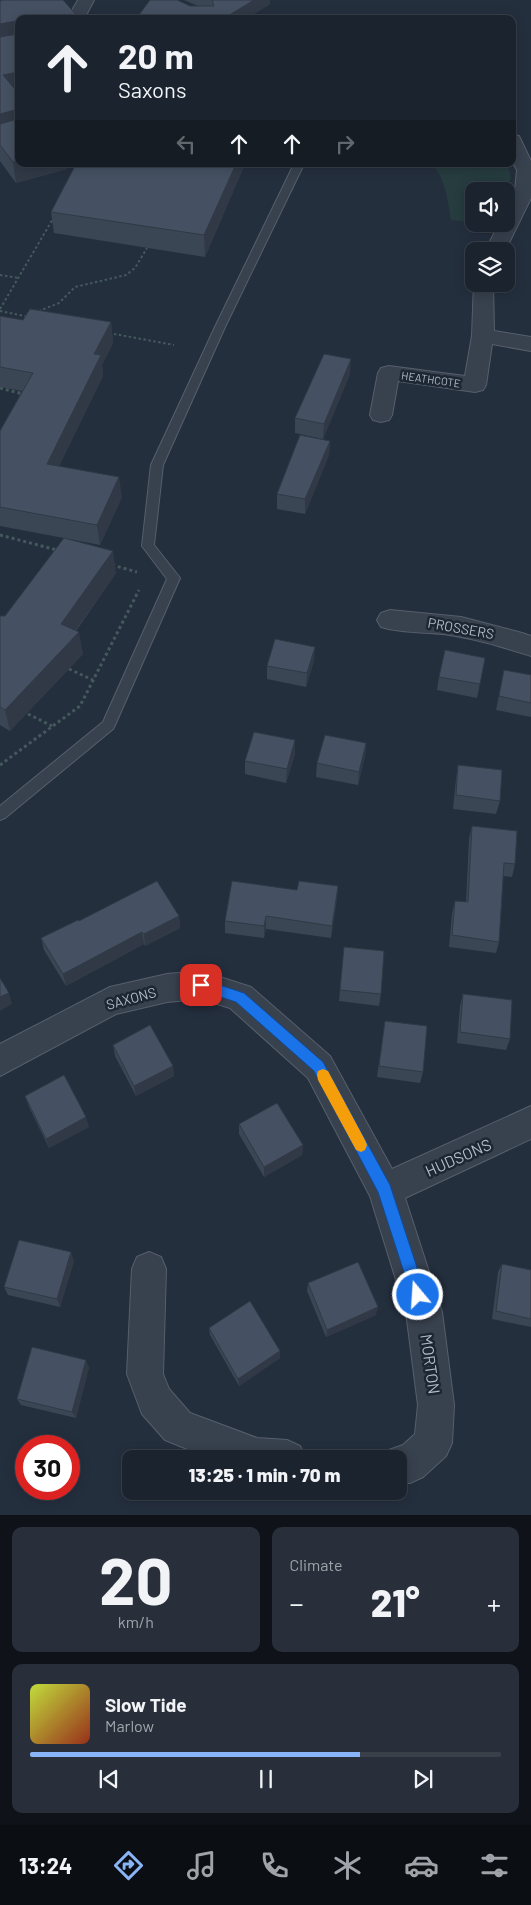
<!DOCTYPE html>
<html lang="en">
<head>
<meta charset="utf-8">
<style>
	:root { --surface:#1b232e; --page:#282f3a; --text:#f1f3f6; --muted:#a0a4aa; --line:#39404a; --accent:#8ab4f8 }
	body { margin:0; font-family:Barlow,sans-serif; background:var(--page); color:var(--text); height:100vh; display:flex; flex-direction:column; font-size:19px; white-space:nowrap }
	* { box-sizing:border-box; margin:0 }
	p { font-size:16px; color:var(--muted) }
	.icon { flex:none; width:28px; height:28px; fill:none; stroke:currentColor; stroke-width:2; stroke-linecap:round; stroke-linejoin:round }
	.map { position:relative; height:1515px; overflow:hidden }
	.details { display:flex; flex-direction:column; gap:12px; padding:12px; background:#0f1319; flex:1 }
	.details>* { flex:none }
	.top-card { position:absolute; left:15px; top:15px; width:501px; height:152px; border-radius:10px; box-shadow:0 2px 12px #0003,0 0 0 1px var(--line); background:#1b232e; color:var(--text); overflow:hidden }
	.controls { position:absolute; left:465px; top:182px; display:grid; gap:10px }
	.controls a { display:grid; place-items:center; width:50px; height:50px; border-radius:10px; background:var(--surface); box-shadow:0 2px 12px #0003,0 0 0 1px var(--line); font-size:25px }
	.speed { position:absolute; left:15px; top:1435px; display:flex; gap:10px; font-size:25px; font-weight:700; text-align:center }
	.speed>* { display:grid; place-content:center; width:65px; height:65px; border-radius:50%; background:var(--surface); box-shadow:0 2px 12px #0003,0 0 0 1px var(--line); line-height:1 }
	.speed .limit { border:8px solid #d22; background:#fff; color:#111 }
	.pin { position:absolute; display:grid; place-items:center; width:42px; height:42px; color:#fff; margin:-21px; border-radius:10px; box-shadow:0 2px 8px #0006 }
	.me { position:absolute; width:55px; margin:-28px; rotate:342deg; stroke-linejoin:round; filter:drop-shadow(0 0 4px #0008) }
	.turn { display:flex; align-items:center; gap:18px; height:105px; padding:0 20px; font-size:22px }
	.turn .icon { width:65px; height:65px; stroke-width:2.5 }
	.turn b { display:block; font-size:35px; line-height:42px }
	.lanes { display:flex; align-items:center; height:48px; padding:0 20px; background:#0003; justify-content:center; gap:25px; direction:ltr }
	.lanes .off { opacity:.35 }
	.big { font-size:38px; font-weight:800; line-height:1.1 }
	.details .widget { flex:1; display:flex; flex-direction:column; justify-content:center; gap:8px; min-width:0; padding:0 18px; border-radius:10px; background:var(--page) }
	.details .dial { align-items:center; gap:0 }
	.dial b { font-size:65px; line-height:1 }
	.song { display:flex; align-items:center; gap:15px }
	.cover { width:60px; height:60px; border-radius:8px; background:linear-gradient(135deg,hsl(70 70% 55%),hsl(10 70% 35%)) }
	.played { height:5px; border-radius:2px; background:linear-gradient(90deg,var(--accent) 70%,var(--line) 70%) }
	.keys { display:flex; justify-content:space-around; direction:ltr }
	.heat { display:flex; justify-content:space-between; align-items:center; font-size:28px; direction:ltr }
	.details .tiles { flex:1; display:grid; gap:12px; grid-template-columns:1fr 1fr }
	.widget:last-child { grid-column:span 2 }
	.trip { position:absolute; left:122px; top:1450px; width:285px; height:50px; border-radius:10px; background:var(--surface); box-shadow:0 2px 12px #0003,0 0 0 1px var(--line); font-weight:800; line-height:50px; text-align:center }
	.dock { display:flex; height:80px; justify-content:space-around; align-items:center; background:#0b0e12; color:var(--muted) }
	.dock .icon { width:35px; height:35px }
	.dock .active { color:var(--accent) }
	.dock b { font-size:22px; color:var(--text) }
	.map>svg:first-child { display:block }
	.green { fill:#263c3f }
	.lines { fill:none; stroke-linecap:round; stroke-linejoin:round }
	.service-casing { stroke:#565f6c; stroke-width:2 }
	.minor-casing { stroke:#565f6c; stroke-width:2 }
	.path-far1 { stroke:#44595c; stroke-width:2; stroke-dasharray:2.5 2.5; stroke-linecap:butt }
	.path { stroke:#44595c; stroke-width:3; stroke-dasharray:3 3; stroke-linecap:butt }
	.service { fill:#38414e; fill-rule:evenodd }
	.minor { fill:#38414e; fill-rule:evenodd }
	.wall { fill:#3b4654 }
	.shaded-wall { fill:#303945 }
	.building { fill:#455162; stroke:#303945 }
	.route { fill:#1a73e8; stroke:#114b97 }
	.slow { fill:#f59e0b }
	.labels { text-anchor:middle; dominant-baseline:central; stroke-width:5; stroke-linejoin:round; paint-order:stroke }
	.far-street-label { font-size:11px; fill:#b4bcc9; stroke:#1d2633 }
	.street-label { font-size:14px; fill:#b4bcc9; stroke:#1d2633 }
	.near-street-label { font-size:16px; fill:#b4bcc9; stroke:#1d2633 }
</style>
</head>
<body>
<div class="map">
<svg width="531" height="1515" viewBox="0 0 531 1515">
	<rect width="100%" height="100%" fill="#242f3e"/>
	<path class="green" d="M432 164H508L511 178 505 191H474V223L451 220C448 201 445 178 432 164Z"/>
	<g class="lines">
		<g class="service-casing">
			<polygon id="service" points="294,164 304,164 225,327 163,465 154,545 180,578 115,725 113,729 5,818 0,820 0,806 103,722 167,579 142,546 151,465 215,327"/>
		</g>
		<g class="minor-casing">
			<g id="minor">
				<polygon points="78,0 94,0 84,19 67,19"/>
				<polygon points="512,135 519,136 531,161 531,198 505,251 485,251 499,224 506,224 506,209 515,191 517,170 512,161"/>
				<polygon points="474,282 493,284 494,331 531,337 531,351 492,344 486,385 483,390 475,392 398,381 392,415 389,420 381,422 373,420 370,415 378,373 381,368 389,366 465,376 472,336"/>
				<path d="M390 610 461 617 522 633 531 636V656C502 647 474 638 443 634 423 632 401 633 381 627L377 620 381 613Z"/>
				<polygon points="201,971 251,987 330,1056 392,1169 531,1106 531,1139 405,1198 442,1312 454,1405 452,1443 446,1456 423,1477 410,1483 399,1483 399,1459 382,1459 386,1451 403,1445 415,1434 418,1405 406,1312 370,1196 308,1078 230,1008 201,999 167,1002 116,1014 0,1076 0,1044 110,987 167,974"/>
				<polygon points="149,1252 161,1257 166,1269 163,1374 169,1389 190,1413 257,1438 287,1440 300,1446 306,1459 212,1459 165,1440 142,1414 127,1374 132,1269 137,1257"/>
			</g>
		</g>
		<g class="path-far1">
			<polyline points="0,275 19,278"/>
			<polyline points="0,309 54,217"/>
			<polyline points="0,311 29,317"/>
			<polyline points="34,313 59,303 75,287 126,275 135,268 147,248"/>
			<polyline points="109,333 174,345"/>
		</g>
		<g class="path">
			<polyline points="0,388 23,394"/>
			<polyline points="0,535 57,550"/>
			<polyline points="112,565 137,572"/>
			<polyline points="69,669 93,680"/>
			<polyline points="28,714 52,726"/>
			<polyline points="0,765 80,706 139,590"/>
		</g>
		<use href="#service" class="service"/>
		<use href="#minor" class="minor"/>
	</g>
	<g class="wall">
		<polygon points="184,0 270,0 270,4 246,19 190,6 198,6"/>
		<polygon points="0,1 19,93 19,164 66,164 67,169 16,183 0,161"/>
		<polygon points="245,164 205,257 54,233 51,212 82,168"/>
		<polygon points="0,316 23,320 111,322 113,343 102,365 103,376 59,466 122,497 100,545 69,539 116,573 76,631 83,654 10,731 0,725 0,616 5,616 64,538 0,526 0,431 22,391 0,387"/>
		<polygon points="350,374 323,439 295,433 295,418"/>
		<polygon points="330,441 329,455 305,514 277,509 277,494"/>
		<polygon points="485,658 477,698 437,690 439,677"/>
		<polygon points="314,661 306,687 267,679 267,666"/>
		<polygon points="504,670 531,675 531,717 496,710"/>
		<polygon points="366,743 365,756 358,785 316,777 317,763"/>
		<polygon points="295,754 286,783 245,774 245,761"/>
		<polygon points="458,765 500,801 496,814 453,809 456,779"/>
		<polygon points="472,826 515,864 512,877 503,876 499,942 496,953 449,947 452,913 455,901 466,902 469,839"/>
		<polygon points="338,886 337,898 331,938 266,929 264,938 225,933 225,921 297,890"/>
		<polygon points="179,916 180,928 145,946 144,944 66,986 44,950 41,938 79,921"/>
		<polygon points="344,947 381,994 379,1006 339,1001"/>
		<polygon points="463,994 510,1039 506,1050 457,1043 460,1006"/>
		<polygon points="385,1021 423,1072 420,1083 377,1077"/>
		<polygon points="113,1045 173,1066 174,1076 136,1096 115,1056"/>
		<polygon points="25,1096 89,1127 49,1148 29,1107"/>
		<polygon points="239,1124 303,1145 302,1155 264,1177 239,1134"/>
		<polygon points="74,1261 60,1307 8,1295 4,1287"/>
		<polygon points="502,1264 531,1270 531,1327 492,1319 498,1272"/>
		<polygon points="308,1283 376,1315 326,1337 307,1291"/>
		<polygon points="209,1328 280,1351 280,1358 239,1386 210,1335"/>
		<polygon points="89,1367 76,1418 21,1405 17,1399"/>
	</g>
	<g class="shaded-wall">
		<polygon points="254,0 270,0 270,4 246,19 223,19"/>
		<polygon points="17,21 19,42 0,46 0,24"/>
		<polygon points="19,72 19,93 7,96 3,75"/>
		<polygon points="15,110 19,131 0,136 0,114"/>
		<polygon points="19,160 19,164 66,164 67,169 16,183 13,162"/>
		<polygon points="236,164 245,164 205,257 204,235"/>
		<polygon points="111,322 113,343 102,365 103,376 50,484 47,464 94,354"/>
		<polygon points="351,359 350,374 323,439 324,424"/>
		<polygon points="330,441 329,455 305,514 305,499"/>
		<polygon points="119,477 122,497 100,545 97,525"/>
		<polygon points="113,551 116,573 65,645 61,624"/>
		<polygon points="79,632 83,654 10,731 5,710"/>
		<polygon points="315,647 314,661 306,687 307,673"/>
		<polygon points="295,740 295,754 286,783 287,769"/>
		<polygon points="366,743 365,756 358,785 359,772"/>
		<polygon points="338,886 337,898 331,938 332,926"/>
		<polygon points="179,916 180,928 145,946 144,934"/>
		<polygon points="266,916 266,929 264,938 264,926"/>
		<polygon points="142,932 144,944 66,986 63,974"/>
		<polygon points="9,993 12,1004 0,1011 0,997"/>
		<polygon points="173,1066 174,1076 136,1096 134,1086"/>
		<polygon points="86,1117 89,1127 49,1148 46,1139"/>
		<polygon points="303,1145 302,1155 264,1177 264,1167"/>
		<polygon points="71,1252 74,1261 60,1307 57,1299"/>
		<polygon points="378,1307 376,1315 326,1337 327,1330"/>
		<polygon points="280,1351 280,1358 239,1386 238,1379"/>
		<polygon points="86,1360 89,1367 76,1418 72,1412"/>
	</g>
	<g class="building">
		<polygon points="2,0 63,0 80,19 19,19 19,72 3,75 19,94 19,160 13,162 0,145 0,124 17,119 18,112 15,110 0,114 0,37 17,34 17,21 0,24 0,1"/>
		<polygon points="150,0 177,0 190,6 214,6 212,0 254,0 223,19 136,19"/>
		<polygon points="76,164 78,164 82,168 85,164 236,164 204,235 51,212"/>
		<polygon points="30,309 111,322 94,354 101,355 47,464 119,477 97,525 0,507 0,431 33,373 0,367 0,316 23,320"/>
		<polygon points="324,354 351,359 324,424 295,418"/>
		<polygon points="300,435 330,441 305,499 277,494"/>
		<polygon points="64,538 113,551 61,624 79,632 5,710 0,707 0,616 5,616"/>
		<polygon points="275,639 315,647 307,673 267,666"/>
		<polygon points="445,650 485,658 480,684 439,677"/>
		<polygon points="504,670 531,675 531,703 499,696"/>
		<polygon points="254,732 295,740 287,769 245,761"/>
		<polygon points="325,735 366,743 359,772 317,763"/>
		<polygon points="458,765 502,770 500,801 456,795"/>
		<polygon points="472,826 517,831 515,864 504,863 499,942 452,935 455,901 468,902"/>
		<polygon points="157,881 179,916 144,934 142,932 63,974 41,938 78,920 79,921"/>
		<polygon points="232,881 297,890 299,881 338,886 332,926 266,916 264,926 225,921"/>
		<polygon points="344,947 384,951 381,994 340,990"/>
		<polygon points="0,978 9,993 0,997"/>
		<polygon points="463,994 512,1000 510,1039 460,1032"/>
		<polygon points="385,1021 427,1026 423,1072 379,1066"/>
		<polygon points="150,1025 173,1066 134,1086 113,1045"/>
		<polygon points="64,1075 86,1117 46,1139 25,1096"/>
		<polygon points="277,1103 303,1145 264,1167 239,1124"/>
		<polygon points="19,1240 71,1252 57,1299 4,1287"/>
		<polygon points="358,1262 378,1307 327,1330 308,1283"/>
		<polygon points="502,1264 531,1270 531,1319 496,1311"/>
		<polygon points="250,1301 280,1351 238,1379 209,1328"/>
		<polygon points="32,1347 86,1360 72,1412 17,1399"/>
	</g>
	<polygon class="route" points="201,979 244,993 323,1062 390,1185 426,1295 423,1300 418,1302 413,1300 378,1192 314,1071 236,1002 196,989 195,985 196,981"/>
	<polygon class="slow" points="323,1069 328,1071 365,1140 367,1145 365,1150 361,1152 356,1150 318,1080 317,1075 318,1071"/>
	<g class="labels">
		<g class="far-street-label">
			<text transform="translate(431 379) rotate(8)">HEATHCOTE</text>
		</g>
		<g class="street-label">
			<text transform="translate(461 628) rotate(10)">PROSSERS</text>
			<text transform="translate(131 998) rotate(-15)">SAXONS</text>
		</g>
		<g class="near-street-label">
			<text transform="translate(458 1157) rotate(-24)">HUDSONS</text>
			<text transform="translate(431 1364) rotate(82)">MORTON</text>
		</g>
	</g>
</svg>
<div class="controls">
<a><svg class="icon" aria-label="sound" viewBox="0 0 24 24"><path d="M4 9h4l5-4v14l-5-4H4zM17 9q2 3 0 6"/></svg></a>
<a><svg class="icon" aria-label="layers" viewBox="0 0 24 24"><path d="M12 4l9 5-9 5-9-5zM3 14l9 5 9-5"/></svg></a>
</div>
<div class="speed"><div class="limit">30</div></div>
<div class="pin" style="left:201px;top:985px;background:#d93025"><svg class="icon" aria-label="arrive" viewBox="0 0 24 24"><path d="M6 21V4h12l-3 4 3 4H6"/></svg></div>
<svg class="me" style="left:418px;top:1295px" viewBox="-20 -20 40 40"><circle r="17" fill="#1a73e8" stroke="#fff" stroke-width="3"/><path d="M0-11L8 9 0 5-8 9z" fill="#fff"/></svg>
<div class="trip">13:25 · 1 min · 70 m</div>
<div class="top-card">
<div class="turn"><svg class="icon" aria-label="ahead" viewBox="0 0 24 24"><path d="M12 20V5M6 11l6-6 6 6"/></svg><div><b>20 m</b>Saxons</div></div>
<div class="lanes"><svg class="icon off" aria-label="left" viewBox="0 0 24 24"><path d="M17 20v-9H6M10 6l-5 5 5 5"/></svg><svg class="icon" aria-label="ahead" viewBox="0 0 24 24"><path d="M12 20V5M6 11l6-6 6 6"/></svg><svg class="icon" aria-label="ahead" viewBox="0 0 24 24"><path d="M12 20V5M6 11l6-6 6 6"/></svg><svg class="icon off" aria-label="right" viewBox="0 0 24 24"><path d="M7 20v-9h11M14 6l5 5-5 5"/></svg></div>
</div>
</div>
<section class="details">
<div class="tiles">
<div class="widget dial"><b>20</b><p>km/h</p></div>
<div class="widget"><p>Climate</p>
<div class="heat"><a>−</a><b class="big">21°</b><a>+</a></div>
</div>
<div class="widget">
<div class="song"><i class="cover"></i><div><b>Slow Tide</b><p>Marlow</p></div></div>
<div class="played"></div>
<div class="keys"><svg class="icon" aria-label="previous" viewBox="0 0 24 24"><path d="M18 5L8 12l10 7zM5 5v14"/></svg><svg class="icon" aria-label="pause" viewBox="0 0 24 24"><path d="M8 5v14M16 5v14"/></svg><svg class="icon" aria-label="next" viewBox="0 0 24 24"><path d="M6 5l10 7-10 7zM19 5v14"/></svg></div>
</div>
</div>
</section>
<nav class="dock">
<b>13:24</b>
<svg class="icon active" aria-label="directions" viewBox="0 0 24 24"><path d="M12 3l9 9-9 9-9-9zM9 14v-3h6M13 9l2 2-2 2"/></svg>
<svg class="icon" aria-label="music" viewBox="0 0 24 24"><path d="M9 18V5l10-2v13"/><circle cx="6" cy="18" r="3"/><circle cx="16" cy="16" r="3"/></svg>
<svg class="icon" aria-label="phone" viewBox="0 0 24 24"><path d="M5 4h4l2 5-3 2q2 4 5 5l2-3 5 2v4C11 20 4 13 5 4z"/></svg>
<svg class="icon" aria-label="climate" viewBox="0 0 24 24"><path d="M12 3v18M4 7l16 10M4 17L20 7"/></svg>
<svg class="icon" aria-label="car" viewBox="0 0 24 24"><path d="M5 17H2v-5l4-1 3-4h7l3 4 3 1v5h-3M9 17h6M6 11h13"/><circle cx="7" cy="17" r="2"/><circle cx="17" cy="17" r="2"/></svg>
<svg class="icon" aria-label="filters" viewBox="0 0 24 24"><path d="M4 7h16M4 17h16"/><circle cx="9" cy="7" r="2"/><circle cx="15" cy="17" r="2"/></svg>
</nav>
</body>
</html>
